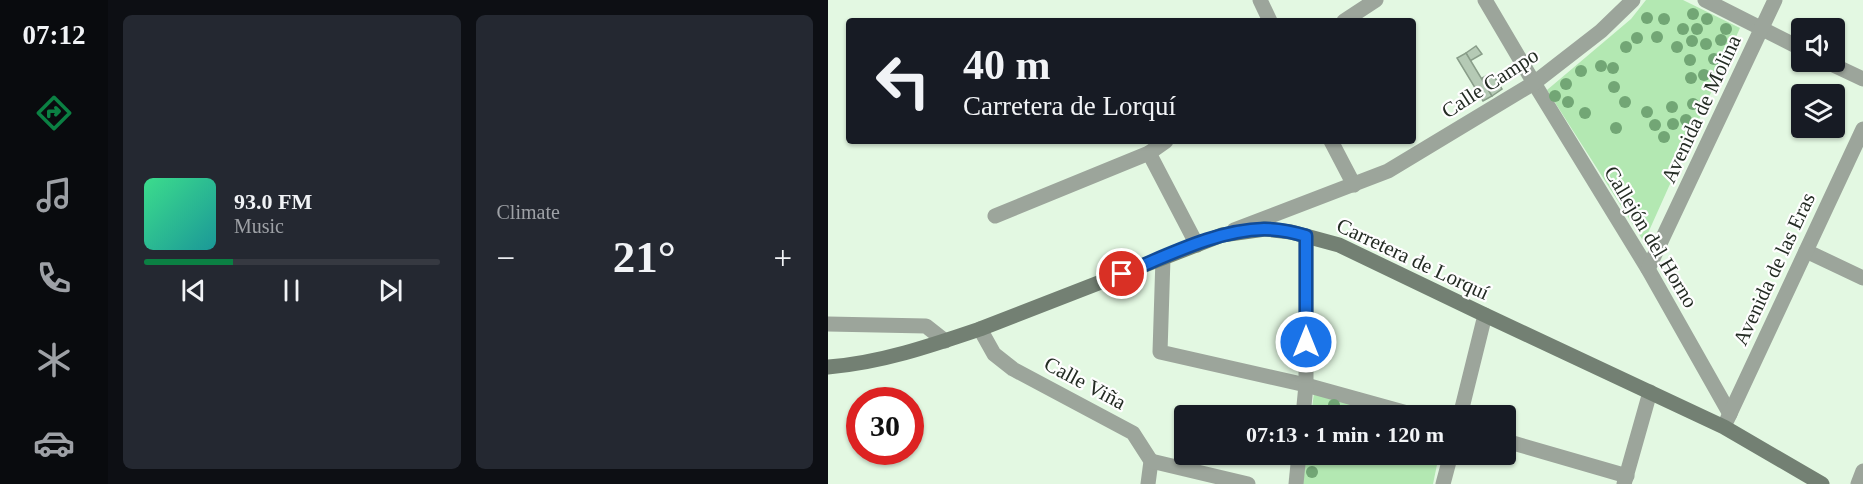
<!DOCTYPE html>
<html lang="en">
<head>
<meta charset="utf-8">
<style>
	:root { --surface:#171b24; --page:#242831; --text:#f1f3f6; --muted:#9ea1a6; --line:#363941; --accent:#0b8043 }
	body { margin:0; font-family:Georgia,serif; background:var(--page); color:var(--text); height:100vh; display:flex; flex-direction:column; font-size:22px; white-space:nowrap }
	* { box-sizing:border-box; margin:0 }
	p { font-size:20px; color:var(--muted) }
	.icon { flex:none; width:33px; height:33px; fill:none; stroke:currentColor; stroke-width:2; stroke-linecap:round; stroke-linejoin:round }
	.map { position:relative; flex:1; overflow:hidden }
	.drawer { display:flex; flex-direction:column; gap:15px; padding:15px; background:#0d0f14; width:720px }
	.drawer>* { flex:none }
	.banner { position:absolute; left:18px; top:18px; width:570px; height:126px; border-radius:6px; box-shadow:0 2px 4px #0004; background:#171b24; color:var(--text); overflow:hidden }
	.buttons { position:absolute; left:963px; top:18px; display:grid; gap:12px }
	.buttons a { display:grid; place-items:center; width:54px; height:54px; border-radius:6px; background:var(--surface); box-shadow:0 2px 4px #0004; font-size:30px }
	.speed { position:absolute; left:18px; top:387px; display:flex; gap:12px; font-size:30px; font-weight:700; text-align:center }
	.speed>* { display:grid; place-content:center; width:78px; height:78px; border-radius:50%; background:var(--surface); box-shadow:0 2px 4px #0004; line-height:1 }
	.speed .limit { border:9px solid #d22; background:#fff; color:#111 }
	.pin { position:absolute; display:grid; place-items:center; width:51px; height:51px; color:#fff; margin:-26px; border:3px solid #fff; border-radius:50%; box-shadow:0 2px 6px #0007 }
	.me { position:absolute; width:66px; margin:-33px; rotate:0deg; stroke-linejoin:round; filter:drop-shadow(0 0 4px #0008) }
	.turn { display:flex; align-items:center; gap:21px; height:126px; padding:0 18px; font-size:27px }
	.turn .icon { width:78px; height:78px; stroke-width:2.5 }
	.turn b { display:block; font-size:42px; line-height:51px }
	.big { font-size:45px; font-weight:800; line-height:1.1 }
	.drawer .tile { flex:1; display:flex; flex-direction:column; justify-content:center; gap:9px; min-width:0; padding:0 21px; border-radius:9px; background:var(--page) }
	.song { display:flex; align-items:center; gap:18px }
	.cover { width:72px; height:72px; border-radius:9px; background:linear-gradient(135deg,hsl(150 70% 55%),hsl(180 70% 35%)) }
	.played { height:6px; border-radius:3px; background:linear-gradient(90deg,var(--accent) 30%,var(--line) 30%) }
	.keys { display:flex; justify-content:space-around; direction:ltr }
	.heat { display:flex; justify-content:space-between; align-items:center; font-size:33px; direction:ltr }
	.drawer .tiles { flex:1; display:grid; gap:15px; grid-template-columns:repeat(2,1fr) }
	.trip { position:absolute; left:346px; top:405px; width:342px; height:60px; border-radius:6px; background:var(--surface); box-shadow:0 2px 4px #0004; font-weight:800; line-height:60px; text-align:center }
	main { display:flex; flex:1; min-height:0 }
	.menu { display:flex; flex-direction:column; width:108px; justify-content:space-around; align-items:center; background:#090b0e; color:var(--muted) }
	.menu .icon { width:42px; height:42px }
	.menu .selected { color:var(--accent) }
	.menu b { font-size:27px; color:var(--text) }
	.map>svg:first-child { display:block }
	.green { fill:#b3e8b2 }
	.building { fill:#b5cab5; stroke:#899d89; stroke-width:1.5 }
	.lines { fill:none; stroke-linecap:round; stroke-linejoin:round }
	.street { stroke:#9ca59b; stroke-width:15 }
	.secondary { stroke:#738073; stroke-width:15 }
	.tree { fill:#72a675 }
	.route-casing { stroke:#114b97; stroke-width:15 }
	.route { stroke:#1a73e8; stroke-width:10 }
	.labels { text-anchor:middle; dominant-baseline:central; stroke-width:4.5; stroke-linejoin:round; paint-order:stroke }
	.street-label { font-size:21px; fill:#232b23; stroke:#fefefe }
</style>
</head>
<body>
<main>
<nav class="menu">
<b>07:12</b>
<svg class="icon selected" aria-label="directions" viewBox="0 0 24 24"><path d="M12 3l9 9-9 9-9-9zM9 14v-3h6M13 9l2 2-2 2"/></svg>
<svg class="icon" aria-label="music" viewBox="0 0 24 24"><path d="M9 18V5l10-2v13"/><circle cx="6" cy="18" r="3"/><circle cx="16" cy="16" r="3"/></svg>
<svg class="icon" aria-label="phone" viewBox="0 0 24 24"><path d="M5 4h4l2 5-3 2q2 4 5 5l2-3 5 2v4C11 20 4 13 5 4z"/></svg>
<svg class="icon" aria-label="climate" viewBox="0 0 24 24"><path d="M12 3v18M4 7l16 10M4 17L20 7"/></svg>
<svg class="icon" aria-label="car" viewBox="0 0 24 24"><path d="M5 17H2v-5l4-1 3-4h7l3 4 3 1v5h-3M9 17h6M6 11h13"/><circle cx="7" cy="17" r="2"/><circle cx="17" cy="17" r="2"/></svg>
</nav>
<section class="drawer">
<div class="tiles">
<div class="tile">
<div class="song"><i class="cover"></i><div><b>93.0 FM</b><p>Music</p></div></div>
<div class="played"></div>
<div class="keys"><svg class="icon" aria-label="previous" viewBox="0 0 24 24"><path d="M18 5L8 12l10 7zM5 5v14"/></svg><svg class="icon" aria-label="pause" viewBox="0 0 24 24"><path d="M8 5v14M16 5v14"/></svg><svg class="icon" aria-label="next" viewBox="0 0 24 24"><path d="M6 5l10 7-10 7zM19 5v14"/></svg></div>
</div>
<div class="tile"><p>Climate</p>
<div class="heat"><a>−</a><b class="big">21°</b><a>+</a></div>
</div>
</div>
</section>
<div class="map">
<svg width="1035" height="484" viewBox="0 0 1035 484">
	<rect width="100%" height="100%" fill="#e3f8e2"/>
	<g class="green">
		<polygon points="818,0 855,0 912,28 816,242 719,90 803,19"/>
		<polygon points="486,393 567,416 483,416"/>
		<polygon points="478,455 611,455 605,484 475,484"/>
	</g>
	<g class="building">
		<polygon points="648,46 654,54 642,61 638,53"/>
		<polygon points="638,53 664,96 655,101 629,58"/>
		<polygon points="664,73 674,89 664,96 654,78"/>
	</g>
	<g class="lines">
		<g class="street">
			<polyline points="432,0 442,21"/>
			<polyline points="657,0 706,83 820,269 902,414"/>
			<polyline points="877,0 974,49"/>
			<polyline points="516,21 548,0"/>
			<polyline points="999,62 1035,79"/>
			<polyline points="503,141 526,185"/>
			<polyline points="321,153 369,245"/>
			<polyline points="167,216 321,153 338,141"/>
			<polyline points="406,230 560,171 706,83 773,31 805,0"/>
			<polyline points="978,251 1035,278"/>
			<polyline points="335,258 332,352 478,385 590,416"/>
			<polyline points="820,269 947,0"/>
			<polyline points="0,324 98,326 117,341"/>
			<polyline points="152,329 166,354 185,369 305,433 323,461 320,484"/>
			<polyline points="475,416 478,385 478,236"/>
			<polyline points="632,416 657,315"/>
			<polyline points="899,420 1035,129"/>
			<polyline points="678,441 799,476"/>
			<polyline points="323,461 420,484"/>
			<polyline points="468,484 471,454"/>
			<polyline points="615,484 623,454"/>
			<polyline points="796,484 822,392"/>
			<polyline points="1030,484 1035,471"/>
		</g>
		<path class="secondary" d="M0 367C52 363 102 346 152 329L394 235 437 229 463 232 511 245 657 315 896 427 994 484"/>
	</g>
	<g class="tree">
		<circle cx="865" cy="14" r="6"/>
		<circle cx="819" cy="18" r="6"/>
		<circle cx="836" cy="19" r="6"/>
		<circle cx="879" cy="19" r="6"/>
		<circle cx="855" cy="29" r="6"/>
		<circle cx="869" cy="29" r="6"/>
		<circle cx="898" cy="29" r="6"/>
		<circle cx="829" cy="37" r="6"/>
		<circle cx="809" cy="38" r="6"/>
		<circle cx="893" cy="40" r="6"/>
		<circle cx="864" cy="41" r="6"/>
		<circle cx="878" cy="44" r="6"/>
		<circle cx="798" cy="47" r="6"/>
		<circle cx="849" cy="47" r="6"/>
		<circle cx="886" cy="59" r="6"/>
		<circle cx="862" cy="60" r="6"/>
		<circle cx="773" cy="66" r="6"/>
		<circle cx="785" cy="68" r="6"/>
		<circle cx="753" cy="71" r="6"/>
		<circle cx="876" cy="75" r="6"/>
		<circle cx="863" cy="78" r="6"/>
		<circle cx="738" cy="84" r="6"/>
		<circle cx="786" cy="87" r="6"/>
		<circle cx="727" cy="96" r="6"/>
		<circle cx="740" cy="102" r="6"/>
		<circle cx="797" cy="102" r="6"/>
		<circle cx="865" cy="104" r="6"/>
		<circle cx="844" cy="107" r="6"/>
		<circle cx="819" cy="112" r="6"/>
		<circle cx="757" cy="113" r="6"/>
		<circle cx="858" cy="120" r="6"/>
		<circle cx="845" cy="124" r="6"/>
		<circle cx="827" cy="125" r="6"/>
		<circle cx="788" cy="128" r="6"/>
		<circle cx="836" cy="137" r="6"/>
		<circle cx="506" cy="405" r="6"/>
		<circle cx="484" cy="472" r="6"/>
	</g>
	<g class="lines">
		<g class="route-casing">
			<path id="route" d="M294 274C339 256 388 230 436 229 450 229 465 232 478 236V342"/>
		</g>
		<use href="#route" class="route"/>
	</g>
	<g class="labels">
		<g class="street-label">
			<text transform="translate(662 83) rotate(-33)">Calle Campo</text>
			<text transform="translate(873 109) rotate(-65)">Avenida de Molina</text>
			<text transform="translate(823 237) rotate(59)">Callejón del Horno</text>
			<text transform="translate(585 259) rotate(25)">Carretera de Lorquí</text>
			<text transform="translate(946 269) rotate(-65)">Avenida de las Eras</text>
			<text transform="translate(257 383) rotate(28)">Calle Viña</text>
		</g>
	</g>
</svg>
<div class="buttons">
<a><svg class="icon" aria-label="sound" viewBox="0 0 24 24"><path d="M4 9h4l5-4v14l-5-4H4zM17 9q2 3 0 6"/></svg></a>
<a><svg class="icon" aria-label="layers" viewBox="0 0 24 24"><path d="M12 4l9 5-9 5-9-5zM3 14l9 5 9-5"/></svg></a>
</div>
<div class="speed"><div class="limit">30</div></div>
<div class="pin" style="left:294px;top:274px;background:#d93025"><svg class="icon" aria-label="arrive" viewBox="0 0 24 24"><path d="M6 21V4h12l-3 4 3 4H6"/></svg></div>
<svg class="me" style="left:478px;top:342px" viewBox="-20 -20 40 40"><circle r="17" fill="#1a73e8" stroke="#fff" stroke-width="3"/><path d="M0-11L8 9 0 5-8 9z" fill="#fff"/></svg>
<div class="trip">07:13 · 1 min · 120 m</div>
<div class="banner">
<div class="turn"><svg class="icon" aria-label="left" viewBox="0 0 24 24"><path d="M17 20v-9H6M10 6l-5 5 5 5"/></svg><div><b>40 m</b>Carretera de Lorquí</div></div>
</div>
</div>
</main>
</body>
</html>
